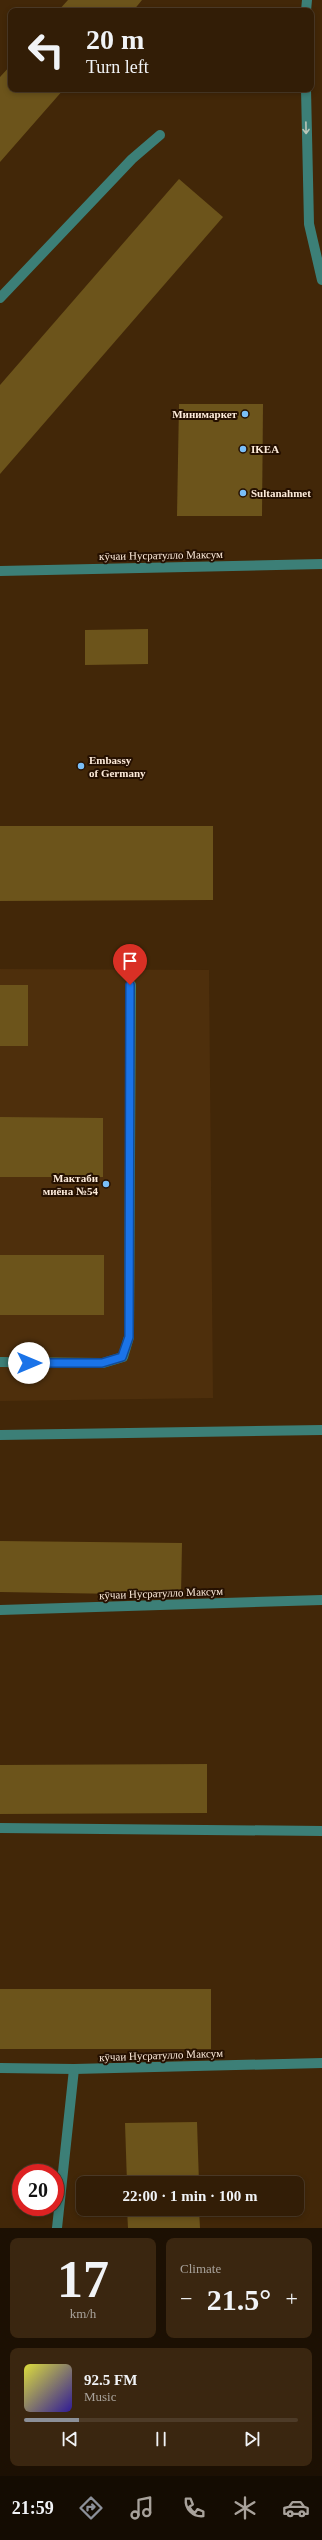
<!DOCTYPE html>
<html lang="en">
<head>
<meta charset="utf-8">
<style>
	:root { --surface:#321d06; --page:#3a2610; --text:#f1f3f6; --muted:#a8a29b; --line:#4d3b28; --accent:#8c9099 }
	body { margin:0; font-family:"Times New Roman",serif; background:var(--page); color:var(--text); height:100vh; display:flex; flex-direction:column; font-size:15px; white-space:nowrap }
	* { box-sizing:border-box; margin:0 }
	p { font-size:13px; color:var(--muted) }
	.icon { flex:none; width:22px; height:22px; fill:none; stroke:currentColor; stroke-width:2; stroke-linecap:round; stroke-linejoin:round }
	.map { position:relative; height:2228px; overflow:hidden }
	.panel { display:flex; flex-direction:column; gap:10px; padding:10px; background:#1c1003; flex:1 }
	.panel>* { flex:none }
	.hud { position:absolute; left:8px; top:8px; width:306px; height:84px; border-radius:8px; box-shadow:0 2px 6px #0003,0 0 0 1px var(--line); background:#321d06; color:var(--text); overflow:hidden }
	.speed { position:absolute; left:12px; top:2164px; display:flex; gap:8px; font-size:20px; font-weight:700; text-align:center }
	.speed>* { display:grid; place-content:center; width:52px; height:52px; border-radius:50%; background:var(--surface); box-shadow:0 2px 6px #0003,0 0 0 1px var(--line); line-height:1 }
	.speed .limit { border:6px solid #d22; background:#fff; color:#111 }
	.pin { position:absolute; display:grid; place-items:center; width:34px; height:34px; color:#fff; margin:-41px -17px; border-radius:50% 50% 50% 0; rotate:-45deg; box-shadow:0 0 4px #0007 }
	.pin .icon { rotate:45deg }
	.me { position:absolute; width:44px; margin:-22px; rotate:90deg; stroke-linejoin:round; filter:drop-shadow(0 0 3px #0008) }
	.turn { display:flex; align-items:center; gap:14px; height:84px; padding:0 12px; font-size:18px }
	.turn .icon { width:52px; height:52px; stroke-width:2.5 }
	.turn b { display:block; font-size:28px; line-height:34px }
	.big { font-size:30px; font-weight:600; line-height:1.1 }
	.panel .card { flex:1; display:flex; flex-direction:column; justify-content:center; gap:6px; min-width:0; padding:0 14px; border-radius:8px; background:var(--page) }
	.panel .dial { align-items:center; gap:0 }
	.dial b { font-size:52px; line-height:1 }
	.song { display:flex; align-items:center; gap:12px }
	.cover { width:48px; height:48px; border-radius:6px; background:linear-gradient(135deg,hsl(60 70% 55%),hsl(250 70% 35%)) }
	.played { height:4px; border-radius:2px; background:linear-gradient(90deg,var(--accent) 20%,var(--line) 20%) }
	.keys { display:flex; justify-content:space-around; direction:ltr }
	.heat { display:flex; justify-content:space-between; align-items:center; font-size:22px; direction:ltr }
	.panel .tiles { flex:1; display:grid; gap:10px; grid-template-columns:1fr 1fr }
	.card:last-child { grid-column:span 2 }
	.trip { position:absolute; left:76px; top:2176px; width:228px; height:40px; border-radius:8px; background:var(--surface); box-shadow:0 2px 6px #0003,0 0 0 1px var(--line); font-weight:600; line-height:40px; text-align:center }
	.tab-bar { display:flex; height:64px; justify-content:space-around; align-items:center; background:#140c02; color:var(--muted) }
	.tab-bar .icon { width:28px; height:28px }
	.tab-bar .active { color:var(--accent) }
	.tab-bar b { font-size:18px; color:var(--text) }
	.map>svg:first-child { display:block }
	.built { fill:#4e2f0c }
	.building { fill:#6c541b }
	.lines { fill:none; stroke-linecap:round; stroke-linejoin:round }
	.minor { stroke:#3c7f77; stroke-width:10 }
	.oneway { stroke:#bac6b8 }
	.route-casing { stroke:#114b97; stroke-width:10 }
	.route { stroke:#1a73e8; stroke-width:7 }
	.poi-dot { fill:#7abff8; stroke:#251000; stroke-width:1.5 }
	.labels { text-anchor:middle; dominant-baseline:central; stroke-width:4; stroke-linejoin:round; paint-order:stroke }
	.poi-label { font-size:11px; font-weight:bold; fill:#feecdb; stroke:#251000; text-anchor:start }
	.street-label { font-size:11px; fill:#feecdb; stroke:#251000 }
</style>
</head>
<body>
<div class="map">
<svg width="322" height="2228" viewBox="0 0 322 2228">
	<rect width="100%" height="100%" fill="#422708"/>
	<polygon class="built" points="0,969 209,970 213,1398 0,1401"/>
	<g class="building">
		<polygon points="68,0 142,0 133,11 58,11"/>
		<polygon points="11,65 11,89 64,89 0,162 0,77"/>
		<polygon points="179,179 223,217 0,474 0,385"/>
		<polygon points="179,404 263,404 262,516 177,516"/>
		<polygon points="148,629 148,664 85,665 85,630"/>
		<polygon points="0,826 213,826 213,900 0,901"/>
		<rect x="0" y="985" width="28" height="61"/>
		<polygon points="0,1117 103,1118 103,1177 0,1177"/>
		<rect x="0" y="1255" width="104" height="60"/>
		<polygon points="0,1541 182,1543 181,1595 0,1592"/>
		<polygon points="207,1764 207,1813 0,1814 0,1765"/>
		<rect x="0" y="1989" width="211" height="60"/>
		<polygon points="197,2122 199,2183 127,2183 125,2123"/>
		<polygon points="127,2209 199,2209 200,2228 128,2228"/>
	</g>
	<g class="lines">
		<g class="minor">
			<polyline points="306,11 307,0"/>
			<polyline points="306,89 309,224 322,280"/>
			<polyline points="0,298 132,159 160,135"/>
			<polyline points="0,571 322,564"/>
			<polyline points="0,1362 103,1363 123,1357 129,1337 131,985"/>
			<polyline points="0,1435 322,1430"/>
			<polyline points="0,1610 322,1600"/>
			<polyline points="0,1828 322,1831"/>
			<polyline points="0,2068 74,2069 322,2063"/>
			<polyline points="57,2228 74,2069"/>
		</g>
	</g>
	<defs><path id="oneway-shaft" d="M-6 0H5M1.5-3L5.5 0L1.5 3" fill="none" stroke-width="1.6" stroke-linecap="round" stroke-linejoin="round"/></defs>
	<use class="oneway" href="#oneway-shaft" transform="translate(306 128) rotate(89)"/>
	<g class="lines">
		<g class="route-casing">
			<polyline id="route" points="29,1363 102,1363 122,1357 129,1337 130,985"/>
		</g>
		<use href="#route" class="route"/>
	</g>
	<g class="poi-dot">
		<circle cx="245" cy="414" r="4"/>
		<circle cx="243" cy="449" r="4"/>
		<circle cx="243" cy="493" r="4"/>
		<circle cx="81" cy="766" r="4"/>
		<circle cx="106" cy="1184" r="4"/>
	</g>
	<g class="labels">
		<g class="poi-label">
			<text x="237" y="414" text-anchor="end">Минимаркет</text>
			<text x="251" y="449">IKEA</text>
			<text x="251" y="493">Sultanahmet</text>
			<text x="89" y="760">Embassy<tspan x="89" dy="13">of Germany</tspan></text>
			<text x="98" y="1178" text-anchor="end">Мактаби<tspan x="98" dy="13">миёна №54</tspan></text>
		</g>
		<g class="street-label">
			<text transform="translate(161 555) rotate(-1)">кӯчаи Нусратулло Максум</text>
			<text transform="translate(161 1593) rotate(-2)">кӯчаи Нусратулло Максум</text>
			<text transform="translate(161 2055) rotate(-2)">кӯчаи Нусратулло Максум</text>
		</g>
	</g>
</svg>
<div class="speed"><div class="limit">20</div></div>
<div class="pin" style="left:130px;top:985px;background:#d93025"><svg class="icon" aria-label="arrive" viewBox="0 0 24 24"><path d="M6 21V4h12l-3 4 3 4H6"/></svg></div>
<svg class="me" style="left:29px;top:1363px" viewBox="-20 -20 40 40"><circle r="19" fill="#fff"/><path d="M0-13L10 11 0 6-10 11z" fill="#1a73e8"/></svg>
<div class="trip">22:00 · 1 min · 100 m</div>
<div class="hud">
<div class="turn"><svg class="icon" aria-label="left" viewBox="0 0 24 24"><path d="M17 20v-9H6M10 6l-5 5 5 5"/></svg><div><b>20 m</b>Turn left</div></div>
</div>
</div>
<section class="panel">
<div class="tiles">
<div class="card dial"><b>17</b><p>km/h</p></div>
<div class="card"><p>Climate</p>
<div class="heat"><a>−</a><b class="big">21.5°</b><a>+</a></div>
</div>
<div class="card">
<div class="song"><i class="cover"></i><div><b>92.5 FM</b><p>Music</p></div></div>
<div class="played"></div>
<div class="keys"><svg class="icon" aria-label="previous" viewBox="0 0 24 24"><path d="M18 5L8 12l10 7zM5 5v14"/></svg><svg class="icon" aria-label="pause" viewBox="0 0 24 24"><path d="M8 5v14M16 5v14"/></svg><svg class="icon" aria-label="next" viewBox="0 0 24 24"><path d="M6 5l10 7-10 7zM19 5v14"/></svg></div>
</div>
</div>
</section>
<nav class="tab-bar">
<b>21:59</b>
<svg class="icon active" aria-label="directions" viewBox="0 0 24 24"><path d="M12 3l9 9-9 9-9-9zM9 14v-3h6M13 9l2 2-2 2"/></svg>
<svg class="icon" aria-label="music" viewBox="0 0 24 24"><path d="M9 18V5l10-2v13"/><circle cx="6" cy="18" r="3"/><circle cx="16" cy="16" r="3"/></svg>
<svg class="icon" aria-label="phone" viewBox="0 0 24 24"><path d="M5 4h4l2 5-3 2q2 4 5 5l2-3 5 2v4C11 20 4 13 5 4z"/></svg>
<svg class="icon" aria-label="climate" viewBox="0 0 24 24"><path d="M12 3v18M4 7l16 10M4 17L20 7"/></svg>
<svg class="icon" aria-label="car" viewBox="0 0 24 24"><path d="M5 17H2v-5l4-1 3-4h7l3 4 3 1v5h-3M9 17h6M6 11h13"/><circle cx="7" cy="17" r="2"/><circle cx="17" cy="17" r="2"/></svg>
</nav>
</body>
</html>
